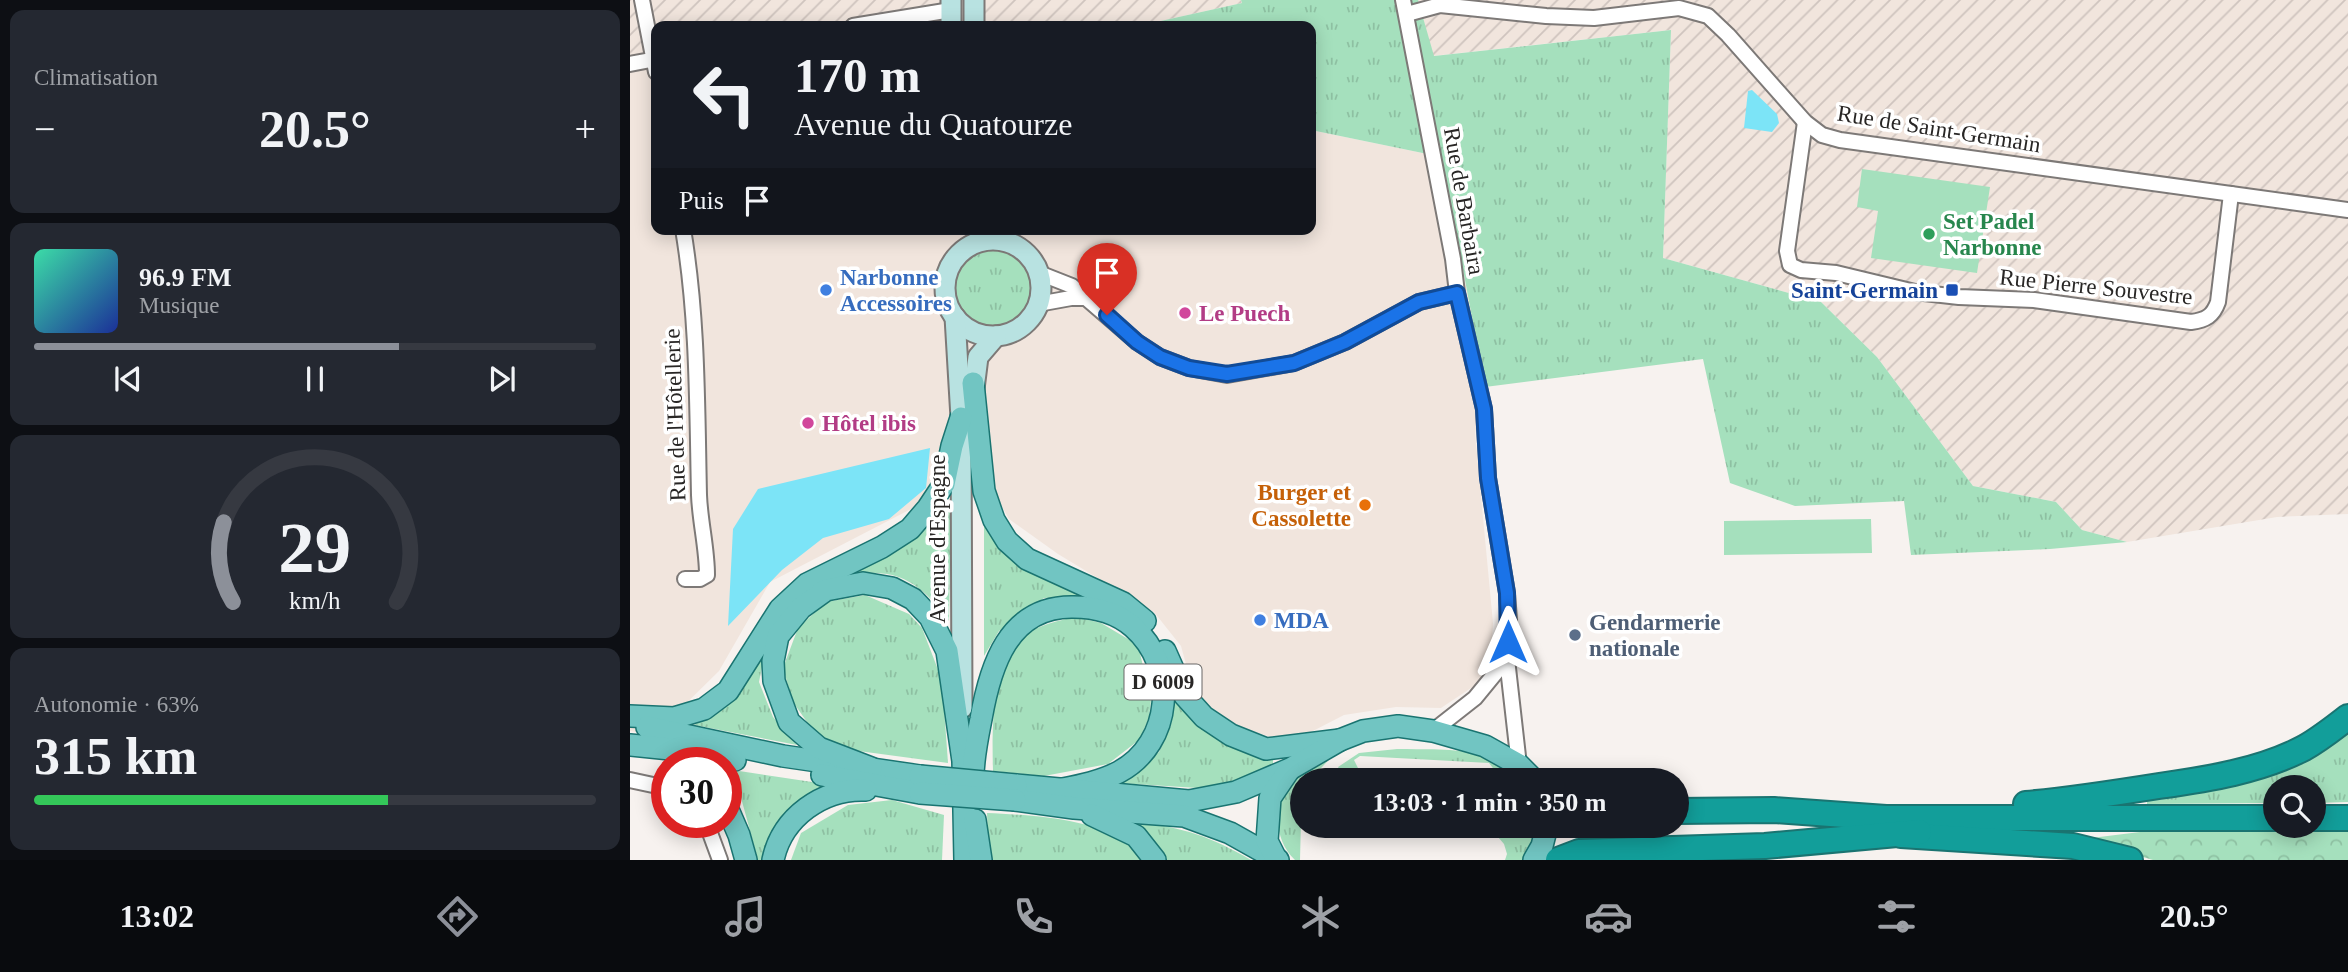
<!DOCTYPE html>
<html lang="fr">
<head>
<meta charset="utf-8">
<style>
	:root { --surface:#171b24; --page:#242831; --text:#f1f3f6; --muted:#9ea1a6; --line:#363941; --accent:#8c9099 }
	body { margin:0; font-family:Georgia,serif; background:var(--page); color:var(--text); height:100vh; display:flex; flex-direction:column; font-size:26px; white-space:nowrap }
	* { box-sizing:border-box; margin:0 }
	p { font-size:23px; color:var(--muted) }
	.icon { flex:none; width:38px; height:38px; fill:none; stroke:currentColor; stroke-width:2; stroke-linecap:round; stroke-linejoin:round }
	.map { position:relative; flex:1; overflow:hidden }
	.panel { display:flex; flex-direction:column; gap:10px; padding:10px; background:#0d0f14; width:630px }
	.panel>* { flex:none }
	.guide { position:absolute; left:21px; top:21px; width:665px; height:214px; border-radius:14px; box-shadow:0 4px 18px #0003; background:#171b24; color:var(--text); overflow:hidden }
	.controls { position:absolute; left:1633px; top:775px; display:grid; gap:14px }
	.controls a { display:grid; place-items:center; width:63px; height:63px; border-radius:50%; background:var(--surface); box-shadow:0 4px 18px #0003; font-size:35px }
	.speed { position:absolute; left:21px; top:747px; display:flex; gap:14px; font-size:35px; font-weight:700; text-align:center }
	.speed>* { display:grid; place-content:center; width:91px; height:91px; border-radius:50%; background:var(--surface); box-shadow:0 4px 18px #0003; line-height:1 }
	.speed .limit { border:10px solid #d22; background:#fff; color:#111 }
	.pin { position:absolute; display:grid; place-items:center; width:60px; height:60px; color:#fff; margin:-72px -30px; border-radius:50% 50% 50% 0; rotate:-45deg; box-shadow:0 0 7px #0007 }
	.pin .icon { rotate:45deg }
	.me { position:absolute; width:77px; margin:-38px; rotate:0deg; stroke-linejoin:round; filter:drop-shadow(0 0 5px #0008) }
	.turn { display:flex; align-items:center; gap:24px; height:147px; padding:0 28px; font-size:32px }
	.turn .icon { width:91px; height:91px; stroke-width:2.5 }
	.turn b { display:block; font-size:49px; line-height:60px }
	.then { display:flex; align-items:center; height:66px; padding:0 28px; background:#0003; gap:14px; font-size:26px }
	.big { font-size:52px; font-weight:700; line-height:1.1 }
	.panel .widget { flex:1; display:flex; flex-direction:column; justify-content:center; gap:10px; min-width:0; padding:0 24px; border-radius:14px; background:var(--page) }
	.panel .dial { align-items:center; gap:0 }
	.dial svg { height:182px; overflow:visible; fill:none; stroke:var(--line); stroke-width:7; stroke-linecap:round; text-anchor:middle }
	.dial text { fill:var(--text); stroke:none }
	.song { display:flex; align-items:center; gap:21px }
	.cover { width:84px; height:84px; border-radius:10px; background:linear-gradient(135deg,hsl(160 70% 55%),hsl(230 70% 35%)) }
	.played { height:7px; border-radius:4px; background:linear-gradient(90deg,var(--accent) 65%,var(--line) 65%) }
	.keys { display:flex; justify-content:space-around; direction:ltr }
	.heat { display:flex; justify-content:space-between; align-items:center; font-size:38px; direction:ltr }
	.charge { height:10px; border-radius:5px; background:linear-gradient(90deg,#34c759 63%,var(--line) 0) }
	.trip { position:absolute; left:660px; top:768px; width:399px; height:70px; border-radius:35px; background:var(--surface); box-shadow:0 4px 18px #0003; font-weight:700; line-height:70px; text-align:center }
	.menu { display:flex; height:112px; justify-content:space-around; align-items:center; background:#090b0e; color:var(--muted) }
	.menu .icon { width:49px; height:49px }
	.menu .active { color:var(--accent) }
	.menu b { font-size:32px; color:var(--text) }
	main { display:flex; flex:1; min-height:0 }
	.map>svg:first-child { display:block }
	.built { fill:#f1e5dd }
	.industrial { fill:url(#industrial-furrows) }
	.grass { fill:url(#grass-tufts) }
	.forest { fill:url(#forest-crowns) }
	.pitch { fill:#a5e0bd }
	.water { fill:#7ce4f7 }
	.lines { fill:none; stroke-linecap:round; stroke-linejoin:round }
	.street-casing { stroke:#7d7977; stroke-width:18 }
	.secondary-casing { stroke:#7d7977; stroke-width:23 }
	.primary-casing { stroke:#1a7471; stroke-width:24 }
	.highway-casing { stroke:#1a7471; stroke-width:28 }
	.street { stroke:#fff; stroke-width:14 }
	.secondary { stroke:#b8e2e1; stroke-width:19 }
	.primary { stroke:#71c5c2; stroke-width:21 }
	.highway { stroke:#129e9a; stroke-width:24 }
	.primary-bridge-casing { stroke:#1a7471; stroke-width:24; stroke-linecap:butt }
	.primary-bridge { stroke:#71c5c2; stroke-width:21 }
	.route-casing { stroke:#114b97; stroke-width:18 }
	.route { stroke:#1a73e8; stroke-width:12 }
	.leisure-dot { fill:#2e9e5b; stroke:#fff; stroke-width:2.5 }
	.shop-dot { fill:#3f7fe0; stroke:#fff; stroke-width:2.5 }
	.transit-dot { fill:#1a4fb4; stroke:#fff; stroke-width:2.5 }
	.hotel-dot { fill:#d1479c; stroke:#fff; stroke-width:2.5 }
	.food-dot { fill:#e8710a; stroke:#fff; stroke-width:2.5 }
	.service-dot { fill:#5c6f8a; stroke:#fff; stroke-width:2.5 }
	.labels { text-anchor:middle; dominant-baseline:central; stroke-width:7; stroke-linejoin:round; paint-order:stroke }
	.shield { fill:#fff; stroke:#686766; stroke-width:2 }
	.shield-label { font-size:21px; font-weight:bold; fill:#282625 }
	.street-label { font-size:23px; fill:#282625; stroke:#fff }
	.leisure-label { font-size:23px; font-weight:bold; fill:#27864d; stroke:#fff; text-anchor:start }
	.shop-label { font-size:23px; font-weight:bold; fill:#366cbe; stroke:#fff; text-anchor:start }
	.transit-label { font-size:23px; font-weight:bold; fill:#164399; stroke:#fff; text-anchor:end }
	.hotel-label { font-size:23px; font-weight:bold; fill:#b23c85; stroke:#fff; text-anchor:start }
	.food-label { font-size:23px; font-weight:bold; fill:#c56008; stroke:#fff; text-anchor:end }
	.service-label { font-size:23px; font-weight:bold; fill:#4e5e75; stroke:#fff; text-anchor:start }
</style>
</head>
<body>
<main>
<section class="panel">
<div class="widget"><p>Climatisation</p>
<div class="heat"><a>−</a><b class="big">20.5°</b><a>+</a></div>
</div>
<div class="widget">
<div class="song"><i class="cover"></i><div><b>96.9 FM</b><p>Musique</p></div></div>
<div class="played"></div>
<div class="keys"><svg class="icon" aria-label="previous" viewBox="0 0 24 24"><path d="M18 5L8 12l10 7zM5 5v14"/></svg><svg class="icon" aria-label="pause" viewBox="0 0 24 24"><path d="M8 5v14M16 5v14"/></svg><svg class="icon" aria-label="next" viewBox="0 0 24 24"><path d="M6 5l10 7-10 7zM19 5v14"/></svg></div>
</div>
<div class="widget dial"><svg viewBox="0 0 100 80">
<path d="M14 69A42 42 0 1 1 86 69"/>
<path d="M14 69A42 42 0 0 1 10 34" stroke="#8c9099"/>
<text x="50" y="56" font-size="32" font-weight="700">29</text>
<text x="50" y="72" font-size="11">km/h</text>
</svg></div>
<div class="widget"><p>Autonomie · 63%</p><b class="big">315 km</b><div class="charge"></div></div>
</section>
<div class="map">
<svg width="1718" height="860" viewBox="0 0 1718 860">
	<defs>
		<pattern id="industrial-furrows" width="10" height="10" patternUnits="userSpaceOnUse" patternTransform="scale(1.75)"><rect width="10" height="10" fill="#f1e5dd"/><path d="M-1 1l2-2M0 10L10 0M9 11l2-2" fill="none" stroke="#cfc4be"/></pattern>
		<pattern id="grass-tufts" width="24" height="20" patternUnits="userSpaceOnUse" patternTransform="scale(1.75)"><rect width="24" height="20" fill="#a5e0bd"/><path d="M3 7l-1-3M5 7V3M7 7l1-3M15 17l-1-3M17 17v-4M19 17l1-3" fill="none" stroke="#8ec0a2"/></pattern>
		<pattern id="forest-crowns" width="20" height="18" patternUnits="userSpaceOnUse" patternTransform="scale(1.75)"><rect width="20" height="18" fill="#a5e0bd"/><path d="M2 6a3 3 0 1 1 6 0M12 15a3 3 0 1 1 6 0" fill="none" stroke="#8ec0a2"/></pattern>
	</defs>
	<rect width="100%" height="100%" fill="#f7f2ef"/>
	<g class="built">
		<polygon points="304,0 353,0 356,26 188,26 303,4"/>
		<polygon points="26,57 26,229 681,229 681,130 812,157 855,387 845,433 863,623 861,658 847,684 811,708 766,707 714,715 679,733 641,737 607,726 576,706 559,675 551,646 524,612 428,554 379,519 354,475 307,480 281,509 140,582 89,671 24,735 0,731 0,62"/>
	</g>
	<g class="industrial">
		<polygon points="0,0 304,0 304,4 188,26 26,26 26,57 0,62"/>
		<polygon points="353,0 611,0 612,3 508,26 356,26"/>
		<polygon points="788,0 1718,0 1718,514 1647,517 1497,542 1452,530 1426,502 1343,486 1247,357 1191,302 1033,258 1041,30 803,56"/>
	</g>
	<g class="grass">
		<polygon points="611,0 788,0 804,56 1041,30 1033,258 1191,302 1247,357 1343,486 1426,502 1452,530 1497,542 1420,549 1281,555 1274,501 1165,506 1100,483 1073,359 855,387 812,157 681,130 681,26 508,26 612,3"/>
		<circle cx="363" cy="288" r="40"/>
		<path d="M314 509 321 512 319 621C306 602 285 580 262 575 249 572 234 573 221 572Z"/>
		<path d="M354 522C376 568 415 581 460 597L414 598 369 631 354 656Z"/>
		<polygon points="235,595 279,614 292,628 312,680 318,763 221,750 186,735 163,702 153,668 168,628 196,602"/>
		<path d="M446 617 471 623 508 645 521 700 519 718 509 740 478 764 414 776 363 771C362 737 361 668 386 642 400 627 426 621 446 617Z"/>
		<polygon points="135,651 129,682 143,717 167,745 64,725 94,706"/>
		<polygon points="543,697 599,747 643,757 643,764 598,787 568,788 488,783 529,752 541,725"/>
		<polygon points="1718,725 1718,802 1684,803 1684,788 1645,788 1645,803 1517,804 1517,800"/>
		<path d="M767 749C814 750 854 744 890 780L869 776 859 763 730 756 724 760 728 768 709 769 708 767 729 753Z"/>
		<path d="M706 752 680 780H672L670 860H665C641 837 643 799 668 776 679 767 694 760 706 752Z"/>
		<polygon points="96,769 202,785 135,860 128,860 110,794 96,781"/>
		<polygon points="262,800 314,815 312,860 161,860 171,833 218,805"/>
		<path d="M357 813C400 815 467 818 502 846 506 849 508 855 511 860H359Z"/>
		<path d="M507 822C552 827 582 837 621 860H537L532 850Z"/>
		<polygon points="866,826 907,826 903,844 895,860 875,860 877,854 874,844 862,830"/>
	</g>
	<polygon class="forest" points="1718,831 1718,860 1523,860 1453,839 1510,832"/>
	<g class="pitch">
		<polygon points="1232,169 1360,187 1347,273 1241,258 1248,211 1227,207"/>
		<polygon points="1241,519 1242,553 1094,555 1094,521"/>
	</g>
	<g class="water">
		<polygon points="1122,90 1147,114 1149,123 1142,132 1114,128 1118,91"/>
		<polygon points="300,448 296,488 259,519 193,538 152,570 98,626 103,529 128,489"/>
	</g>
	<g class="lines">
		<g class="street-casing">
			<g id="street">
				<polyline points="12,0 26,72"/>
				<polyline points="773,0 823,259 827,293 854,409 858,478 877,593 879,620 877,659 889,765"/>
				<polyline points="777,14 810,5 916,16 964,18 1049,8 1078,16 1098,35 1175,122 1192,135 1210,140 1718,210"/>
				<polyline points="223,26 321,10"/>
				<polyline points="0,64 26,59"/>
				<path d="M1175 122 1157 251 1160 265 1171 270 1206 273 1285 292 1329 297 1404 300 1561 322C1576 320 1583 316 1588 302L1601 194"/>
				<path d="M53 229C68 318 67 406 69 495 70 522 77 548 77 575L70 579H55"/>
				<polyline points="409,273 442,286 507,342 530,357 559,368 597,375 664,363 715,342 789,302 827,293"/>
				<polyline points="408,304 441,298 458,298"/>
				<polyline points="803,731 845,698 877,659"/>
				<polyline points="0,780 37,788"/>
				<polyline points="76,822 90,860"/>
			</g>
		</g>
		<g class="secondary-casing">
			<g id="secondary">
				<polyline points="321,0 321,26"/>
				<polyline points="344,0 344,26"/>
				<circle cx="363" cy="288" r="48"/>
				<polyline points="325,317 331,418 332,708"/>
				<polyline points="343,397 348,357 366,336"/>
			</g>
		</g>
		<g class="primary-casing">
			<g id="primary">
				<polyline points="343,383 354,491 364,520 377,541 397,559 493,603 515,621"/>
				<polyline points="535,651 555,696 574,717 601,735 636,749 710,740"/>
				<polyline points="0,716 44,718 74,709 98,691 150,609 177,584 252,547 280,529 298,508 314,484 322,446 331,418"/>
				<polyline points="17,727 153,756 290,776"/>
				<polyline points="0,745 50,750 105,760"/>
				<polyline points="241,768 189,748 159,722 144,681 143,661 148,636 171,608 196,590 233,583 262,588 283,599 300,617 317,651 333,761 335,860"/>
				<polyline points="192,775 290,793"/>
				<path d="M343 777C343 758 347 739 351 719 360 667 378 606 443 607 464 607 486 612 503 627 548 666 543 743 489 772 470 782 448 786 428 790"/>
				<polyline points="386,785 559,801 606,792 660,769 710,740 733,731 768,726 803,731 855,746 889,765 904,780"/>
				<polyline points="385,800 444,808 554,816 600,833 648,860"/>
				<polyline points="96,805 109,835 116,860"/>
				<polyline points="462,815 506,836 525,860"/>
				<polyline points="345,820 351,860"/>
				<polyline points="646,859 637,841 640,798 659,770"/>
				<path d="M143 860C152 817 193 788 236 790"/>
				<polyline points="904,860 912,846 917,826"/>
			</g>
		</g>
		<g class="highway-casing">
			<g id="highway">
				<path d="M1396 804C1441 800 1485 793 1529 786 1578 779 1630 771 1674 748 1690 739 1704 728 1718 717"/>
				<polyline points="1046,811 1144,810 1256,818 1645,818"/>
				<polyline points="1684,818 1718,818"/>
				<polyline points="1271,835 1443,846 1500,860"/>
				<polyline points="928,860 949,852 1135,846 1289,832"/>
			</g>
		</g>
		<use href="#street" class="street"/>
		<use href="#secondary" class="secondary"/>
		<use href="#primary" class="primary"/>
		<use href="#highway" class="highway"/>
		<g class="primary-bridge-casing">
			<g id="primary-bridge">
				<polyline points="290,776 386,785"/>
				<polyline points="290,793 385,800"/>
			</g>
		</g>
		<use href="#primary-bridge" class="primary-bridge"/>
	</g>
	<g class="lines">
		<g class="route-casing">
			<polyline id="route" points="477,315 507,342 530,357 559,368 597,374 664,363 715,342 789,302 827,293 854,409 858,478 877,593 878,642"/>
		</g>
		<use href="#route" class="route"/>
	</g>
	<circle class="leisure-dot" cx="1299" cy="234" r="7"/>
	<g class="shop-dot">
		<circle cx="196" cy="290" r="7"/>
		<circle cx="630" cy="620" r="7"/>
	</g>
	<rect class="transit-dot" x="1315" y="283" width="14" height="14" rx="3.5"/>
	<g class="hotel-dot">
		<circle cx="555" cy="313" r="7"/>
		<circle cx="178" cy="423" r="7"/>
	</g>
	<circle class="food-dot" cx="735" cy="505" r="7"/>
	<circle class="service-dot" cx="945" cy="635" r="7"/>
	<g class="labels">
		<rect class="shield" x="494.5" y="664.5" width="77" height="35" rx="5"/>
		<g class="shield-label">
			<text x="533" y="682">D 6009</text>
		</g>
		<g class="street-label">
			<text transform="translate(1309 129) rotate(9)">Rue de Saint-Germain</text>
			<text transform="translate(834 201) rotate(80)">Rue de Barbaira</text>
			<text transform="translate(1466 287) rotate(6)">Rue Pierre Souvestre</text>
			<text transform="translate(45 415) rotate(-92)">Rue de l'Hôtellerie</text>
			<text transform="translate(307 539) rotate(-90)">Avenue d'Espagne</text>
		</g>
		<g class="leisure-label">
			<text x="1313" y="221">Set Padel<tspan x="1313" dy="26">Narbonne</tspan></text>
		</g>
		<g class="shop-label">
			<text x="210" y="277">Narbonne<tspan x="210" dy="26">Accessoires</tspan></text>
			<text x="644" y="620">MDA</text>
		</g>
		<g class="transit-label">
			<text x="1308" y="290">Saint-Germain</text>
		</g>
		<g class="hotel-label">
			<text x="569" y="313">Le Puech</text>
			<text x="192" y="423">Hôtel ibis</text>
		</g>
		<g class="food-label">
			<text x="721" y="492">Burger et<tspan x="721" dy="26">Cassolette</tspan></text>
		</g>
		<g class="service-label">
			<text x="959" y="622">Gendarmerie<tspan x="959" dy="26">nationale</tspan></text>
		</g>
	</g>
</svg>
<div class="controls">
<a><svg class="icon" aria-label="search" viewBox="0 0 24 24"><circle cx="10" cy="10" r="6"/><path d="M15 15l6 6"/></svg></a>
</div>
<div class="speed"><div class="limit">30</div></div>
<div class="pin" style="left:477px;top:315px;background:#d93025"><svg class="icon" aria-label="arrive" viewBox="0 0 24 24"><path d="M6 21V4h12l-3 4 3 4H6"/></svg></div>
<svg class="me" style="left:878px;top:642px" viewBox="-20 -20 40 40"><path d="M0-17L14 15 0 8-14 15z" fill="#1a73e8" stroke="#fff" stroke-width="4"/></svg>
<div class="trip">13:03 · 1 min · 350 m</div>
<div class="guide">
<div class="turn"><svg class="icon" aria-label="left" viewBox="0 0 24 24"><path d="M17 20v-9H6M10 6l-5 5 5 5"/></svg><div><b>170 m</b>Avenue du Quatourze</div></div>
<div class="then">Puis<svg class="icon" aria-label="arrive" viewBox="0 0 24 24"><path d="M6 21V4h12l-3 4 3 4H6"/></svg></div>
</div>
</div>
</main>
<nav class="menu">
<b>13:02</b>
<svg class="icon active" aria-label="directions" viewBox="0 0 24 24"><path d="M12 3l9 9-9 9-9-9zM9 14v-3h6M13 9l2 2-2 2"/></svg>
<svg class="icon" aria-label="music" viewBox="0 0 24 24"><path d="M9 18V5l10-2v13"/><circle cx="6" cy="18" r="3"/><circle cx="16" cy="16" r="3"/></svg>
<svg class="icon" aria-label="phone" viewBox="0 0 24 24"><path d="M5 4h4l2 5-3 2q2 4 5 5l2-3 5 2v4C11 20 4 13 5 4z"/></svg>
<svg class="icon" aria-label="climate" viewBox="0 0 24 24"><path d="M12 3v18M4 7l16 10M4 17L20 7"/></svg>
<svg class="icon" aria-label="car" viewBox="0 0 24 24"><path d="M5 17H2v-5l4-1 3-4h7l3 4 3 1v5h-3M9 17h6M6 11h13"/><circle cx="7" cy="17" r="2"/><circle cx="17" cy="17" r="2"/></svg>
<svg class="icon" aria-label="filters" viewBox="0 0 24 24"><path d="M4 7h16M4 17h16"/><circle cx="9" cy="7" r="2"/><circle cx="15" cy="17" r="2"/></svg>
<b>20.5°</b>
</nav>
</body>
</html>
